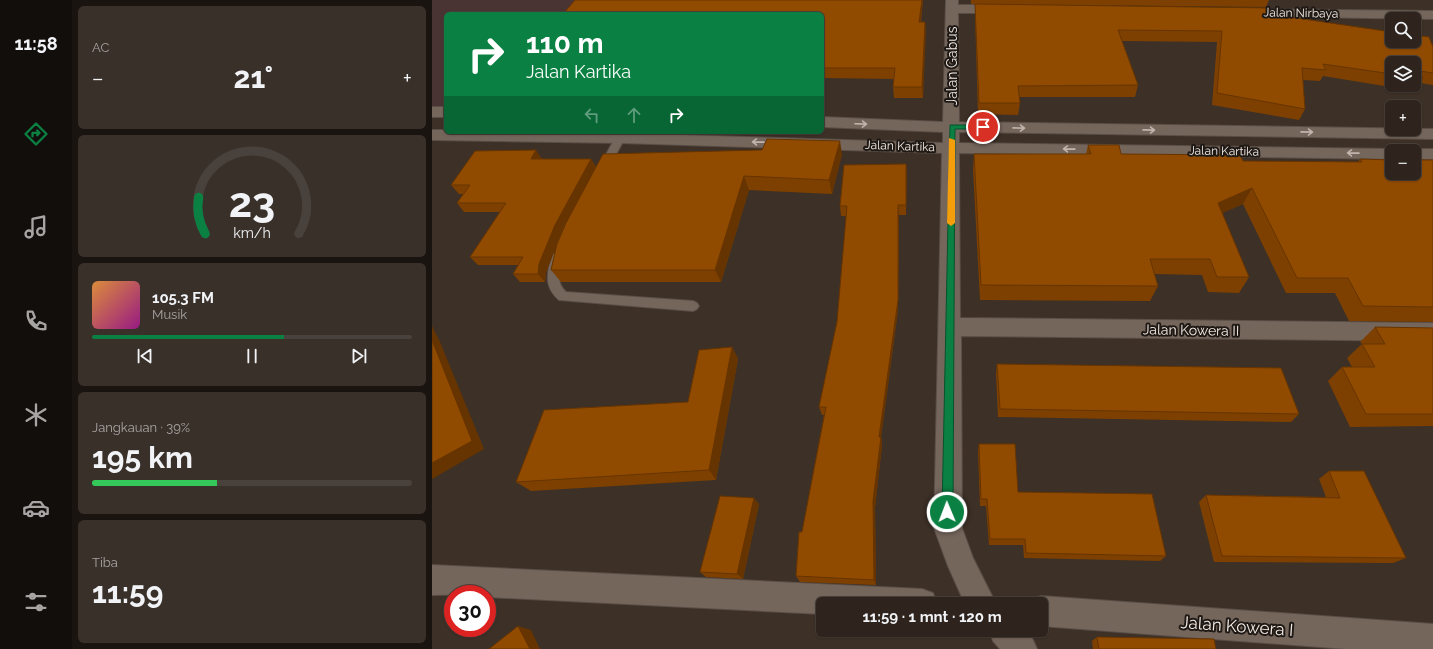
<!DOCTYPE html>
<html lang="id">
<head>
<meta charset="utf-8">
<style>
	:root { --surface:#2e241d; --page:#3a302a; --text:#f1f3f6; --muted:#a7a4a4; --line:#49413b; --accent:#0b8043 }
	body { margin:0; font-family:Raleway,sans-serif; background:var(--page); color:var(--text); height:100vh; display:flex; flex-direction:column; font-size:15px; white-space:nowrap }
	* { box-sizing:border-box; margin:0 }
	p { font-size:13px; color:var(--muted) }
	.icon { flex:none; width:22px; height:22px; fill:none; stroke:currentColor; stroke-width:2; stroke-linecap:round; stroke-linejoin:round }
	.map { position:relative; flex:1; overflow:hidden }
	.side { display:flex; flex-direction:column; gap:6px; padding:6px; background:#191410; width:360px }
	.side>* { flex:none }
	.top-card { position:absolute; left:12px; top:12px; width:380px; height:122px; border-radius:6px; box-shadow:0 1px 3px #0004,0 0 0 1px var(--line); background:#0b8043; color:#fff; overflow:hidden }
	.fabs { position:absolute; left:953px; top:12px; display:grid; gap:8px }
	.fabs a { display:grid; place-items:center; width:36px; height:36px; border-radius:6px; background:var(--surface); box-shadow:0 1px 3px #0004,0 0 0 1px var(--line); font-size:20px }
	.speed { position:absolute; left:12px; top:585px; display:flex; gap:8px; font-size:20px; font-weight:700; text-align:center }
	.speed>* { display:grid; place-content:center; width:52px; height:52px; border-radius:50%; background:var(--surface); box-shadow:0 1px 3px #0004,0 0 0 1px var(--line); line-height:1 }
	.speed .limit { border:6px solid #d22; background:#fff; color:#111 }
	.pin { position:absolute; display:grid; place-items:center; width:34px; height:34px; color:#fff; margin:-17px; border:2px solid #fff; border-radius:50%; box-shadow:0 1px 4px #0007 }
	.me { position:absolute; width:44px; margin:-22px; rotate:359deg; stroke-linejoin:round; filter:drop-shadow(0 0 3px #0008) }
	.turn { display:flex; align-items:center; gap:14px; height:84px; padding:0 16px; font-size:18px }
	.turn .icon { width:52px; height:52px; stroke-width:2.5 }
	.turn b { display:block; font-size:28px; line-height:34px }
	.lanes { display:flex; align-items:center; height:38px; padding:0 16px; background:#0003; justify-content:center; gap:20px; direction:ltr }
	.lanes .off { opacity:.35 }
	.big { font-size:30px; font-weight:700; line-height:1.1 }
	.side .tile { flex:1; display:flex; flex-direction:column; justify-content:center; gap:6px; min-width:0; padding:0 14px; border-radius:6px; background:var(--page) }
	.side .dial { align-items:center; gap:0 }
	.dial svg { height:104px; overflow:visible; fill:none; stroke:var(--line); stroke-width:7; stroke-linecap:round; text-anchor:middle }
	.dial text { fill:var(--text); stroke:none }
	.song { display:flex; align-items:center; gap:12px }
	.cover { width:48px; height:48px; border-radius:6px; background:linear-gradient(135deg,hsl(30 70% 55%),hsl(310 70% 35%)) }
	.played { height:4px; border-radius:2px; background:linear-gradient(90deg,var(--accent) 60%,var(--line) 60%) }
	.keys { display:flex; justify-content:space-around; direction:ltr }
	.heat { display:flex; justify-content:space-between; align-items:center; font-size:22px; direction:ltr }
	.charge { height:6px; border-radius:3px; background:linear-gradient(90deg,#34c759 39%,var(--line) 0) }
	.trip { position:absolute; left:384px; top:597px; width:232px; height:40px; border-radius:6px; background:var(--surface); box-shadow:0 1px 3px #0004,0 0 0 1px var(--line); font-weight:700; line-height:40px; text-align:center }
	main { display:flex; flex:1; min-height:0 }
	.menu { display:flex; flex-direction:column; width:72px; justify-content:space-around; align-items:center; background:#120e0c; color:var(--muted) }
	.menu .icon { width:28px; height:28px }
	.menu .selected { color:var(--accent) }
	.menu b { font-size:18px; color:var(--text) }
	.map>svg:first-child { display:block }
	.education { fill:#493433 }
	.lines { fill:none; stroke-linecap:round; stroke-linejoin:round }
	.lane-casing { stroke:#594e46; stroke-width:2 }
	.street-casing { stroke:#594e46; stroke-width:2 }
	.lane { fill:#75665c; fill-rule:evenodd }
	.street { fill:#75665c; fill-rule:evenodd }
	.wall { fill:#7d4000; fill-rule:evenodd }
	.shaded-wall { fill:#663400 }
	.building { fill:#914b00; stroke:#663400 }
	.oneway { stroke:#c0b5ad }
	.route { fill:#0b8043; stroke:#07532c }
	.slow { fill:#f59e0b }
	.labels { text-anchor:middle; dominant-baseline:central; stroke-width:4; stroke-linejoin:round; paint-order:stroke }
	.far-street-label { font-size:12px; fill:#f2e9e3; stroke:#1f1915 }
	.street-label { font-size:14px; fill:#f2e9e3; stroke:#1f1915 }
	.near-street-label { font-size:17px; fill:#f2e9e3; stroke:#1f1915 }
</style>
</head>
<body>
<main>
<nav class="menu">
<b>11:58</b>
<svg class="icon selected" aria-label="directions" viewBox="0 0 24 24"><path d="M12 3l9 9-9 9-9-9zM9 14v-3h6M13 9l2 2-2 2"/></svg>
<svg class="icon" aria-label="music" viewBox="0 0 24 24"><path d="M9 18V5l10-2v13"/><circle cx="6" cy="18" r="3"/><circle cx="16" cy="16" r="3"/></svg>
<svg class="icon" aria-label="phone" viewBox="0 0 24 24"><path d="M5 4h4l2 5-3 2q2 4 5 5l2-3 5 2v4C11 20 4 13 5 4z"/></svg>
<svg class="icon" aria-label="climate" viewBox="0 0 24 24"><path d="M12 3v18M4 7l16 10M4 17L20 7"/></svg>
<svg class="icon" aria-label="car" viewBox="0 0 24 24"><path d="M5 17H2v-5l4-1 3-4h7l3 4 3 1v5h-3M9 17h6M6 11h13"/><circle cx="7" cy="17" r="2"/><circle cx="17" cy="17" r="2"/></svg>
<svg class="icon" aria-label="filters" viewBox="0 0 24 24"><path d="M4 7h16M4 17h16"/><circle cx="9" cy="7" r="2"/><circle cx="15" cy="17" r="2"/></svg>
</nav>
<section class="side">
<div class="tile"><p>AC</p>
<div class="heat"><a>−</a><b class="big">21°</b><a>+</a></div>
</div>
<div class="tile dial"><svg viewBox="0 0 100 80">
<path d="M14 69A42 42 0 1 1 86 69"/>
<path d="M14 69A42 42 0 0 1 9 41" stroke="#0b8043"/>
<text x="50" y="56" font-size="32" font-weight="700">23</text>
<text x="50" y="72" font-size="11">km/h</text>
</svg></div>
<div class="tile">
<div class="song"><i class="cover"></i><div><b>105.3 FM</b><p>Musik</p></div></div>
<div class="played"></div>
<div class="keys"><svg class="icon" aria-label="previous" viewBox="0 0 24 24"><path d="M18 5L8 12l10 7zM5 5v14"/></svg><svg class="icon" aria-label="pause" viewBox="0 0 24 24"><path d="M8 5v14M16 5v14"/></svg><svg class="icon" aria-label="next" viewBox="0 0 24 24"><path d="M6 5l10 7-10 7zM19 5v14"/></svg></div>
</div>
<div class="tile"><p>Jangkauan · 39%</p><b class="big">195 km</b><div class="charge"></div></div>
<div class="tile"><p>Tiba</p><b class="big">11:59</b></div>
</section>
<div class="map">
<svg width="1001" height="649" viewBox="0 0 1001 649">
	<rect width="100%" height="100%" fill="#3d3027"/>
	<polygon class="education" points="0,0 195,0 185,14 14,14 14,106 0,106"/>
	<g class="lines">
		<g class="lane-casing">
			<g id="lane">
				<polygon points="188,135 193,138 176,169 171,172 167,171 166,169 183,138"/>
				<path d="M125 253 129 254 131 257C128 270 123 282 134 292L261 301 265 303 267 306 265 309 261 311 127 300C112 287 115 275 119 257L121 254Z"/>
			</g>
		</g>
		<g class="street-casing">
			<g id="street">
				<polygon points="514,0 526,0 526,5 574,5 580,9 574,13 526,13 527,122 1001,129 1001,139 527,132 527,143 960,149 967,151 960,151 960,159 527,153 528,318 1001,323 1001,341 529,336 530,528 541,558 564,604 533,604 516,566 502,528 510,153 188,143 0,140 0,130 14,130 14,132 188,133 511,143 511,132 390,127 390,117 511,122"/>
				<polygon points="808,9 1001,11 1001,19 803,16 801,13 803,10"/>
				<rect x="0" y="107" width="14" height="10"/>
				<polygon points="982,149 1001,149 1001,159 982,159 982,151 975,151"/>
				<polygon points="0,565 490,589 501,593 505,604 391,604 391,614 55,597 55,594 0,595"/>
				<polygon points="609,596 1001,624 1001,649 914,649 609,626 609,604 597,604 598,600"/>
				<polygon points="557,630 593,630 600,638 605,649 568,649 561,641"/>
			</g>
		</g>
		<use href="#lane" class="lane"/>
		<use href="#street" class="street"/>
	</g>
	<g class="wall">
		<polygon points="491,0 489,22 493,22 491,98 462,98 461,87 462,79 390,78 390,14"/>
		<polygon points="539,0 837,0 834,7 539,4"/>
		<path d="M543 4 837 14 1001 47V85L988 83 983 91 891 76 888 81 871 80 873 109 867 120 780 105 785 42 690 41 706 85 703 97H587L588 103 586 115 546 114 543 15ZM960 63H982V85H960Z"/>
		<polygon points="656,145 689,154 811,161 926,162 928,159 1001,160 1001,322 917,321 903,293 854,293 811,204 790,213 817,277 807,293 776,292 770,275 722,274 726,286 718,301 548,300 541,170 542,154 654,154"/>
		<polygon points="410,154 400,194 317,190 289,282 129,282 119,270 124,247 114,273 113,282 88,282 81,274 86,265 46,265 38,257 68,212 32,212 25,203 31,194 27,194 19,185 110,159 159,159 164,167"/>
		<polygon points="474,164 474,215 467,215 466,310 449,437 450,445 443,508 444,585 368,582 364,576 370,532 392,415 390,415 387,407 405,322 414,216 409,216 408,206"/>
		<polygon points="943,327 1001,328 1001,426 918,427 896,381 910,367 920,367 915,358 930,344 928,342"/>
		<polygon points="300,347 306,359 284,480 99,491 84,482 256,402"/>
		<polygon points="565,364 867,414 859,422 566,417 564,373"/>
		<polygon points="547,444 586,492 734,556 728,561 592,558 591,545 557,545 554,506 548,506 546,452"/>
		<polygon points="897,471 974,558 961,563 782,562 767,502 774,495 894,497 887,479"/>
		<polygon points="327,504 311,579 274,577 268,572"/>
		<polygon points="665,637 784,649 661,649 660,641"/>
	</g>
	<g class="shaded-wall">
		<polygon points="490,0 491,0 487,32 487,22"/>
		<polygon points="493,22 494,32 491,98 490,87"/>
		<polygon points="408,141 410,154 400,194 397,180"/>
		<polygon points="104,150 110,159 99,159"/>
		<polygon points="159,159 164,168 129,234 114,273 113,282 106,274 107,264 123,225"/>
		<polygon points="474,164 475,175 474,215"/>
		<polygon points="312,176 317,190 289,282 283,270"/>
		<polygon points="820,188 811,204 778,218 786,203"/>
		<polygon points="466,205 467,215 466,310 448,445 447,437"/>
		<polygon points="0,326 8,342 52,449 0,479"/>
		<polygon points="300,347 306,359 284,480 277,470"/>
		<polygon points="449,437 450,445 443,508 444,585 442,580 441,501"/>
		<polygon points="322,498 327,504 311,579 305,574"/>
		<polygon points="86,626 99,630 108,649 98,649"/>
	</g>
	<g class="building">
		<polygon points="143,0 490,0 487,22 493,22 490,87 461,87 463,68 390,68 390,14 131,14"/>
		<polygon points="543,4 838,8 837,14 960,32 960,41 982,41 982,35 997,37 1001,47 1001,73 988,71 991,79 982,78 982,63 960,63 960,74 891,64 894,70 870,68 873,109 785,93 790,31 686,30 706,85 586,86 588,103 547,103"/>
		<polygon points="335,139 408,141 397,180 312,176 283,270 119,270 125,244 134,223 171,154 330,150"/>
		<polygon points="656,145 687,145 689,154 808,155 811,161 930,162 928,159 960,160 960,173 982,173 982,160 1001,160 1001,307 931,306 916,278 865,278 820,188 786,203 817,277 785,277 778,259 718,259 726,286 549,285 542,154 659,154"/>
		<polygon points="104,150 99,159 159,159 123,225 107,264 106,274 81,274 91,257 38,257 74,203 25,203 38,185 19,185 43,151"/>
		<polygon points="474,164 474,205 466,205 466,300 447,437 449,437 441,501 442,580 364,576 367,532 370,532 394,407 387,407 405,322 415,206 408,206 412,165"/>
		<polygon points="943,327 1001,328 1001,414 934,414 910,367 943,367 930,344 953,344"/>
		<polygon points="0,340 40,441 0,463"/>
		<polygon points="300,347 277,470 84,482 112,410 256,402 267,350"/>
		<polygon points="565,364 849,368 867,414 568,409"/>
		<polygon points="547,444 583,444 586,492 720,494 734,556 594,553 593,539 558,539 555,499 549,499"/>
		<polygon points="897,471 932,471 974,558 790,556 774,495 908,498"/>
		<polygon points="288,496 322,498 305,574 268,572"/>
		<polygon points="86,626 98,649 57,649"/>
		<polygon points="665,637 782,639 784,649 667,649"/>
	</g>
	<defs><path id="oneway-shaft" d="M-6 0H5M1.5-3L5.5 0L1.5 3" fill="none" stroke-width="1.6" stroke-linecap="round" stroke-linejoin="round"/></defs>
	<g class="oneway">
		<use href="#oneway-shaft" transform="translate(429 124) rotate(2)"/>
		<use href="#oneway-shaft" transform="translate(587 128) rotate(1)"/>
		<use href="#oneway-shaft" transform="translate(717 130) rotate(1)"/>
		<use href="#oneway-shaft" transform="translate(875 132) rotate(1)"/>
		<use href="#oneway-shaft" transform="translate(326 142) rotate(-179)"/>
		<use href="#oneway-shaft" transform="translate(637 149) rotate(-179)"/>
		<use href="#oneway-shaft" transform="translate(921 153) rotate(-179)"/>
	</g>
	<polygon class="route" points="518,125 551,125 555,127 551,129 523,129 521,512 519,516 515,518 511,516 510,512"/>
	<polygon class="slow" points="517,138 523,140 523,223 519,226 515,223"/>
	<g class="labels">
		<g class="far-street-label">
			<text transform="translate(869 13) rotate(1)">Jalan Nirbaya</text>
			<text transform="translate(468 146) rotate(2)">Jalan Kartika</text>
			<text transform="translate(792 151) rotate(1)">Jalan Kartika</text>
		</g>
		<g class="street-label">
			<text transform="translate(520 66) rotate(-90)">Jalan Gabus</text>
			<text transform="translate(759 330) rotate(1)">Jalan Kowera II</text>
		</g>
		<g class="near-street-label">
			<text transform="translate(805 626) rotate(4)">Jalan Kowera I</text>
		</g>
	</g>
</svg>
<div class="fabs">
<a><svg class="icon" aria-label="search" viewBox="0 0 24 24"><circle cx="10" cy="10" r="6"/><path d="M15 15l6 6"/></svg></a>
<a><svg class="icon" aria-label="layers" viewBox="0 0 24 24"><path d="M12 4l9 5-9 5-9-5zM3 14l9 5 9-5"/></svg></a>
<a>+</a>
<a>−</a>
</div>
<div class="speed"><div class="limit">30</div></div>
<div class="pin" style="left:551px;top:127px;background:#d93025"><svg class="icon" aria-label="arrive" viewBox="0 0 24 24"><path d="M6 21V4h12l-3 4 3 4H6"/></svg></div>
<svg class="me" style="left:515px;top:512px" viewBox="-20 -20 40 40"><circle r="17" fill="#0b8043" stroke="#fff" stroke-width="3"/><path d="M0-11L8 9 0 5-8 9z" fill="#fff"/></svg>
<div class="trip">11:59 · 1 mnt · 120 m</div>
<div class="top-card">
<div class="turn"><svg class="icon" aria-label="right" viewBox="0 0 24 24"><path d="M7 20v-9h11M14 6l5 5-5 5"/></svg><div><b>110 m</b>Jalan Kartika</div></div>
<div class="lanes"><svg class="icon off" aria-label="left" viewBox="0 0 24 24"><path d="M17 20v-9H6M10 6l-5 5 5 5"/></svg><svg class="icon off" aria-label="ahead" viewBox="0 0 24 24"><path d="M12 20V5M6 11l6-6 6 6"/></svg><svg class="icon" aria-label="right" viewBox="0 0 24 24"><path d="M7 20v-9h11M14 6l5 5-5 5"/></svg></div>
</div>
</div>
</main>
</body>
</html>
